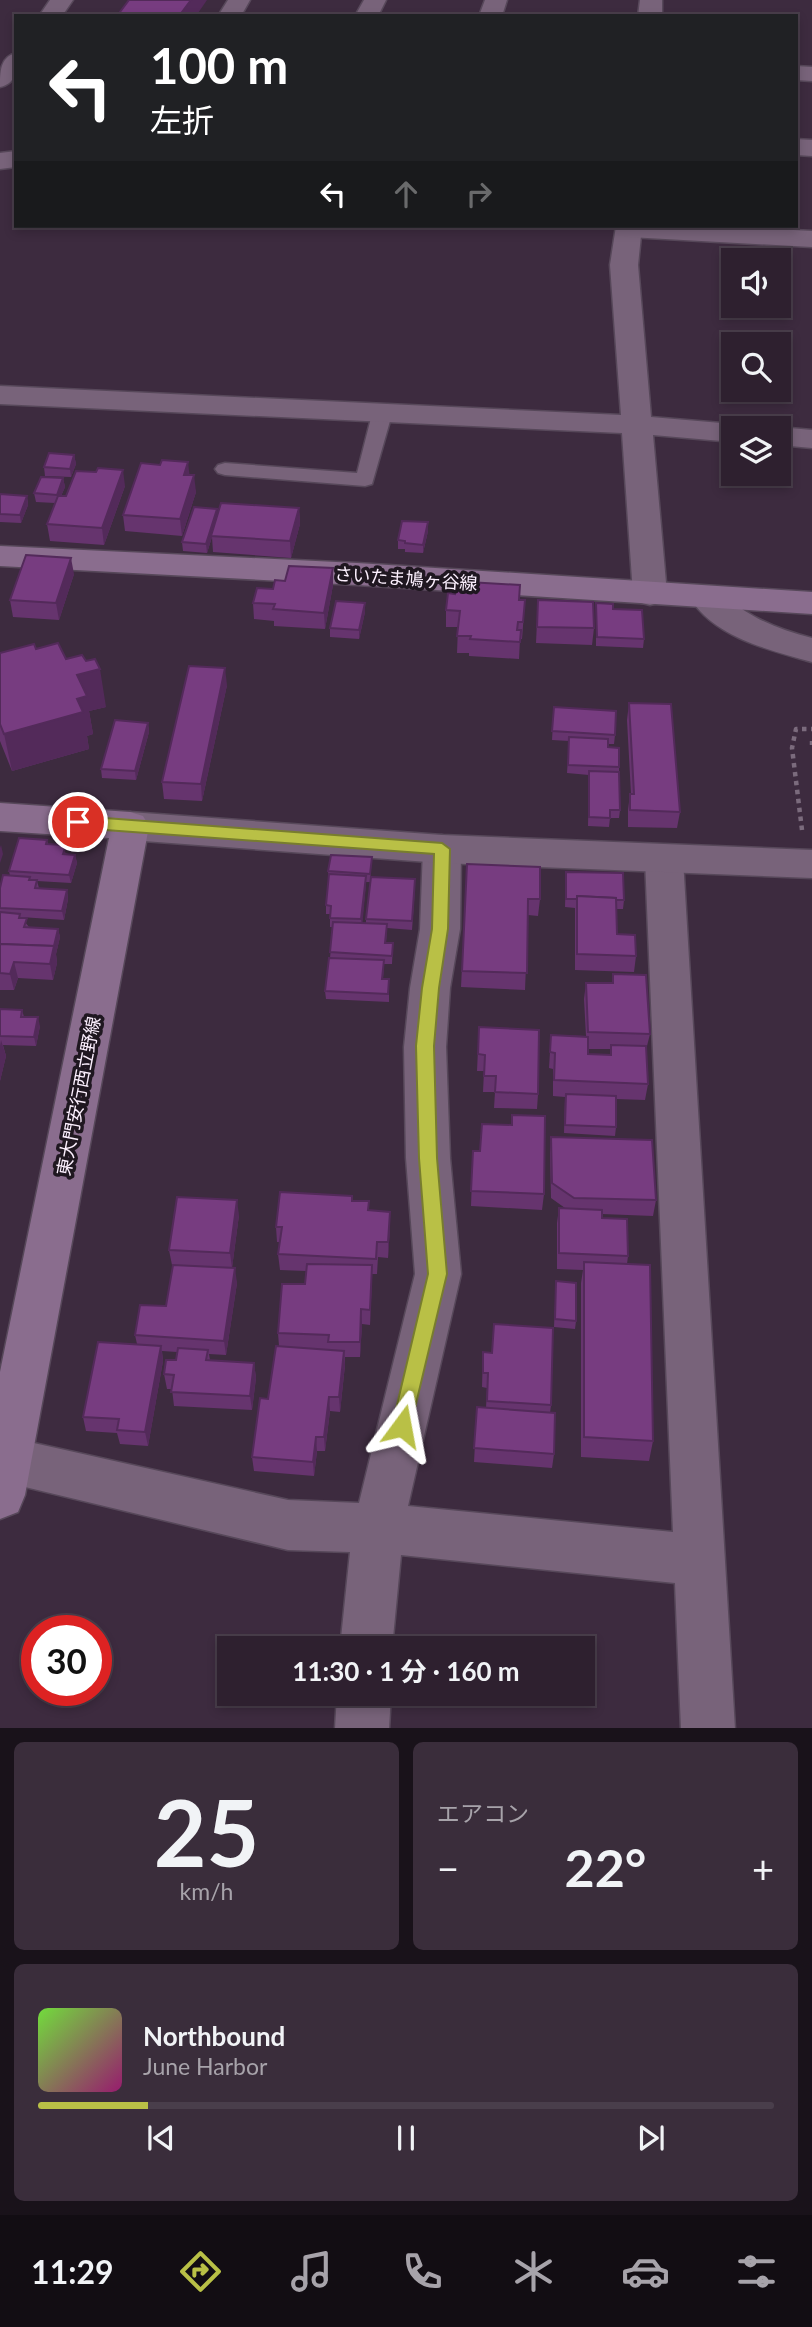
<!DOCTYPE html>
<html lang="ja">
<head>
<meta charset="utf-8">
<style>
	:root { --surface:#2e202f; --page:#3a2d3b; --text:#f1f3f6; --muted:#a7a3aa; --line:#493e4b; --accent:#b9c046 }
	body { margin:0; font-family:Lato,"Noto Sans JP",sans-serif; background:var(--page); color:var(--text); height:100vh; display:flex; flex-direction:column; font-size:26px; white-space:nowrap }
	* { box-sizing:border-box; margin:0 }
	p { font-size:23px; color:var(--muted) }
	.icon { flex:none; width:38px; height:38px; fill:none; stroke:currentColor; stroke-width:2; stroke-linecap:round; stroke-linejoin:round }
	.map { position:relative; height:1728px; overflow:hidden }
	.panel { display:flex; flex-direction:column; gap:14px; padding:14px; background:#19121a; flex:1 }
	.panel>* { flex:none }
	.banner { position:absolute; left:14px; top:14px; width:784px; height:214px; border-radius:0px; box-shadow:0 4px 10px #0003,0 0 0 2px var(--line); background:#202124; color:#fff; overflow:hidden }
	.controls { position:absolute; left:721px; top:248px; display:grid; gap:14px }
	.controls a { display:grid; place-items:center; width:70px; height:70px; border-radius:0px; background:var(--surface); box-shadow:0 4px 10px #0003,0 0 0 2px var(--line); font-size:35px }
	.speed { position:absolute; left:21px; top:1615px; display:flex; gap:14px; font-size:35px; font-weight:700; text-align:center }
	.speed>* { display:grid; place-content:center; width:91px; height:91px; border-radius:50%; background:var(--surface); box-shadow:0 4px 10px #0003,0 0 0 2px var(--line); line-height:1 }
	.speed .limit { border:10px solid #d22; background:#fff; color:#111 }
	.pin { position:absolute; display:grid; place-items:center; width:60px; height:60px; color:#fff; margin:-30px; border:4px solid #fff; border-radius:50%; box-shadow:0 2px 7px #0007 }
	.me { position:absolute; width:77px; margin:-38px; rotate:13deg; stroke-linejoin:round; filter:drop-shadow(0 0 5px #0008) }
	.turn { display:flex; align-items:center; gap:24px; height:147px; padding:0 21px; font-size:32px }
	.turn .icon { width:91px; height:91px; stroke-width:2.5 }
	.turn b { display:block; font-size:49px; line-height:60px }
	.lanes { display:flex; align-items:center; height:66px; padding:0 21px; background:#0003; justify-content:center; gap:35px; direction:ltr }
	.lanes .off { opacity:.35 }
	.big { font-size:52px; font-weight:700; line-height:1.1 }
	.panel .widget { flex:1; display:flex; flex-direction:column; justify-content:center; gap:10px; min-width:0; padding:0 24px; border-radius:10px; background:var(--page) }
	.panel .dial { align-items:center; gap:0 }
	.dial b { font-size:91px; line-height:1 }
	.song { display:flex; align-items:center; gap:21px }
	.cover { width:84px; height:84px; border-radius:10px; background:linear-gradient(135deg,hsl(100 70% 55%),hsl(320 70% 35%)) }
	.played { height:7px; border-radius:4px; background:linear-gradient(90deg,var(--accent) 15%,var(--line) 15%) }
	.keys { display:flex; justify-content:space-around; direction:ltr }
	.heat { display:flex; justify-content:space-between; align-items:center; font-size:38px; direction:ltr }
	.panel .tiles { flex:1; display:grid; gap:14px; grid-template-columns:1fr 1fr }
	.widget:last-child { grid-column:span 2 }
	.trip { position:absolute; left:217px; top:1636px; width:378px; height:70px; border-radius:0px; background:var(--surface); box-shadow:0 4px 10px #0003,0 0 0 2px var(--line); font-weight:700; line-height:70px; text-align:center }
	.dock { display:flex; height:112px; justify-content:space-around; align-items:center; background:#120d13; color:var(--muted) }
	.dock .icon { width:49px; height:49px }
	.dock .selected { color:var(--accent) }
	.dock b { font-size:32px; color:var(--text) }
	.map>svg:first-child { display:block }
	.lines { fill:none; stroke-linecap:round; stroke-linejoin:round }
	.service-casing { stroke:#57485a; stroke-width:3 }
	.minor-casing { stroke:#57485a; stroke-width:3 }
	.tertiary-casing { stroke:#57485a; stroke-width:3 }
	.secondary-casing { stroke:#57485a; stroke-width:3 }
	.path { stroke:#7b6b7d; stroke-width:4.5; stroke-dasharray:4.5 4.5; stroke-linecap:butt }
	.service { fill:#78637a; fill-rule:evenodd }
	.minor { fill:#78637a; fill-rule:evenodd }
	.tertiary { fill:#78637a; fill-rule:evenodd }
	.secondary { fill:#8a6d8e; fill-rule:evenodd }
	.wall { fill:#66346e; fill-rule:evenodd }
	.shaded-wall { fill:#532a5a }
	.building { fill:#773c80; stroke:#532a5a; stroke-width:2 }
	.route { fill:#b9c046; stroke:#787d2e; stroke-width:2 }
	.labels { text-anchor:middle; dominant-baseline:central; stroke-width:7; stroke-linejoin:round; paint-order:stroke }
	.street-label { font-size:18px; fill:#fcf0fe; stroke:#1f1720 }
</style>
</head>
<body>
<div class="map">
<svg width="812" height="1729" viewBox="0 0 812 1729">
	<rect width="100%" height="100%" fill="#3d2b3f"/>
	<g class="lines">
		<g class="service-casing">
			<polygon id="service" points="382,408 392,414 372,484 365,486 225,475 218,473 215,469 218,465 225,463 357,473 372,414"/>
		</g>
		<g class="minor-casing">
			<g id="minor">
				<polygon points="228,0 250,0 241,16 218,16"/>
				<polygon points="364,0 386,0 378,16 355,16"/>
				<polygon points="485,0 507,0 502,16 479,16"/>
				<polygon points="640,0 662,0 662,16 638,16"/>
				<polygon points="796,66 812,67 812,81 796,80"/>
				<polygon points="796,139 812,140 812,156 796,155"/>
				<polygon points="16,151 16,167 0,169 0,153"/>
				<polygon points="616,226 642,226 638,265 651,417 733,424 745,429 733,429 733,442 653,435 667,594 662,602 650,605 638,602 633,594 622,433 0,404 0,386 621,415 610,265"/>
				<polygon points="779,427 812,430 812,448 779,445 779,429 771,429"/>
				<polygon points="442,835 456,839 461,849 460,929 450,988 446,1047 450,1158 461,1274 408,1506 673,1532 645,859 650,849 664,845 678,849 683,859 735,1729 681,1729 675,1583 401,1555 392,1648 340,1648 350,1552 288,1550 0,1481 0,1439 7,1437 288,1500 359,1503 415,1274 406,1158 404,1047 410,988 420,929 423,849 428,839"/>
				<polygon points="337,1694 391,1694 389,1729 335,1729"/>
			</g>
		</g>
		<g class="tertiary-casing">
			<g id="tertiary">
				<polygon points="50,0 73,0 62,16 39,16"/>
				<path d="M16 53C16 69 18 83 0 87 0 72 0 57 16 53Z"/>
				<polygon points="618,226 718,226 812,231 812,247 629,237 619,235 615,229"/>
				<path d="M707 587C722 591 731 602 745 611 765 624 788 632 812 638V662C770 650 715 638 690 598L695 590Z"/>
				<polygon points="130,812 442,835 812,850 812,878 442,863 130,840 117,836 111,826 117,816"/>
			</g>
		</g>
		<g class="secondary-casing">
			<g id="secondary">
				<polygon points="0,546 357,563 812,592 812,614 357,585 0,566"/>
				<polygon points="0,803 130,812 143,816 149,826 25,1495 18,1512 0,1519 0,1372 109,838 0,831"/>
			</g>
		</g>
		<g class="path">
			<polyline points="812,741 812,745"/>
			<polyline points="802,830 792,748 796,729 812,729"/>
		</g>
		<use href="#service" class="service"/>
		<use href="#minor" class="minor"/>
		<use href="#tertiary" class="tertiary"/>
		<use href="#secondary" class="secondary"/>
	</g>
	<g class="wall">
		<polygon points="74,455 76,464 71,477 45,476 44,467"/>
		<polygon points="190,475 196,492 182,536 125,531 123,515"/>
		<polygon points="63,478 65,487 61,496 66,496 125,486 104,545 50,541 47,524 55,503 36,502 34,493"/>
		<polygon points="0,494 27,496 28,505 21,523 0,522"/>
		<polygon points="299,508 300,524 291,558 213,552 212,537 207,553 183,551 182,542 217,509 218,514"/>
		<polygon points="428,522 428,531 423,553 405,552 405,549 398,549 398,540"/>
		<polygon points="333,568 333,585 325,629 274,626 274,621 254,619 253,603 285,581"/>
		<polygon points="74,574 59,620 13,617 10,600"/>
		<polygon points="519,600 525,600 522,639 520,639 519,659 469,656 469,653 457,653 458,627 446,627 446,610"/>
		<polygon points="538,600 594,628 592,645 536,643"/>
		<polygon points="365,603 365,612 359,639 330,637 330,628"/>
		<polygon points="596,603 613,609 644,639 643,648 596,646"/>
		<polygon points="36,649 66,659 106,707 89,711 93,734 87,736 89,749 12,771 0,741 0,653"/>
		<polygon points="227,685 202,801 164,799 162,782"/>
		<polygon points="629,703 680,812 677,828 628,827 628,810 630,794 631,794 627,720"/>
		<polygon points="554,707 615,735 614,744 608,744 608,747 619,767 620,810 619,818 610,818 609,827 588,826 589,775 567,773 569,741 552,740"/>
		<polygon points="148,723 149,732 136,780 102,778 101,769"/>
		<polygon points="47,840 48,844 68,854 75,855 77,863 71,883 37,881 39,888 67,890 68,899 64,920 21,917 29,927 58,929 60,937 56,954 57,963 53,980 18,978 14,990 0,990 0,888 10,876 9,871"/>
		<polygon points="372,857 370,882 366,882 362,923 366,923 366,919 415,888 412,930 387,928 386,943 393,943 392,964 384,964 383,979 389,979 389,1002 326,999 325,991 330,958 333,927 330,927 330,914 326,914 326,905 329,880 328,871"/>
		<polygon points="467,864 540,899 538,916 528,915 525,990 461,987"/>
		<polygon points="566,872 624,900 623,909 616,909 617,934 636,956 634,972 575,970 575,908 565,907"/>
		<path d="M613 974 650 1034 646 1050 648 1084 645 1100 616 1099V1127L615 1136 564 1133 565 1097 553 1096V1069L549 1068 551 1035 586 1036 584 999 586 983H612ZM588 1049H611L610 1055 588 1054Z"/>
		<polygon points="0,1009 22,1010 24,1017 40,1026 36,1046 3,1045 6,1056 0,1081"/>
		<polygon points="479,1027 538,1094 537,1109 494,1108 495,1092 483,1092 484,1071 477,1071"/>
		<polygon points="511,1125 544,1194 542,1210 471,1206 473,1151 480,1151"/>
		<polygon points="551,1137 656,1200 653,1216 602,1214 602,1218 628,1256 627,1264 653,1441 649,1461 581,1457 581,1283 583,1270 557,1269 557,1223 559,1208 565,1208 551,1198 550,1153"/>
		<polygon points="353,1201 369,1210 390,1212 390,1227 388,1258 378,1257 377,1274 372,1274 370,1325 362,1324 360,1357 345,1357 345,1365 340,1412 330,1411 325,1451 317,1451 314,1476 254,1471 252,1457 268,1399 279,1346 278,1333 305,1284 306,1271 280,1270 278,1254 280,1242 277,1242 276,1227"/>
		<polygon points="239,1215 232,1268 237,1283 226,1355 209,1354 210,1360 254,1363 256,1378 252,1410 174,1406 172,1389 167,1389 164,1374 176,1360 177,1352 162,1351 163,1361 148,1446 120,1444 117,1433 86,1431 83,1417 137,1344 135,1335 166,1306 173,1265 172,1265 169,1250"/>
		<polygon points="556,1281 576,1321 575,1329 554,1327"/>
		<polygon points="483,1352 551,1405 550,1413 554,1454 552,1468 474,1462 477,1407 486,1408 487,1388 482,1387"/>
	</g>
	<g class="shaded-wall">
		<polygon points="191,0 207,0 196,16 179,16"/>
		<polygon points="74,455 76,464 71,477 70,469"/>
		<polygon points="188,462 190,479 184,475"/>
		<polygon points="123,470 125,486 104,545 102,528"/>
		<polygon points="194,475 196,492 182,536 180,519"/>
		<polygon points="63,478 65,487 58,503 57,495"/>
		<polygon points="27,496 28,505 21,523 20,515"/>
		<polygon points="299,508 300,524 291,558 290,541"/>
		<polygon points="217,509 218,517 207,553 206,544"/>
		<polygon points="428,522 428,531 423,553 423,545"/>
		<polygon points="71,558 74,574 59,620 56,603"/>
		<polygon points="333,568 333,585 325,629 324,613"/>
		<polygon points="365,603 365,612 359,639 359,630"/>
		<polygon points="225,668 227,685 202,801 201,784"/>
		<polygon points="100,669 106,707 89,711 93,734 87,736 89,749 12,771 4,734 77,699 77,675"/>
		<polygon points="148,723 149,732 136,780 135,771"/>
		<polygon points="1,845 3,854 0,863 0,848"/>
		<polygon points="75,855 77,863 71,883 69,875"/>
		<polygon points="366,876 366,885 362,928 361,919"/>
		<polygon points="67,890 68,899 64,920 62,911"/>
		<polygon points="58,929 60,937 56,954 57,963 53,980 50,964"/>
		<polygon points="14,962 18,978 14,990 10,974"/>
		<polygon points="38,1017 40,1026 36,1046 34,1037"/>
		<polygon points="1,1040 6,1056 0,1081 0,1046"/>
		<polygon points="237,1200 239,1215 232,1268 230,1253"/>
		<polygon points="390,1212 390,1227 388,1258 388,1242"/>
		<polygon points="372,1265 372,1280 370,1325 370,1310"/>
		<polygon points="235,1268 237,1283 226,1355 224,1341"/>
		<polygon points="361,1309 362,1324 360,1357 360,1342"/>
		<polygon points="161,1346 163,1361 148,1446 145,1432"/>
		<polygon points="344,1351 345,1365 340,1412 339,1397"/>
		<polygon points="254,1363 256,1378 252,1410 250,1396"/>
		<polygon points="329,1397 330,1411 325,1451 324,1437"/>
		<polygon points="316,1437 317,1451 314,1476 313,1462"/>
	</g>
	<g class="building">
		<polygon points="129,0 191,0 179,16 117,16"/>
		<polygon points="49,453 74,455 70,469 44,467"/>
		<polygon points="162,460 188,462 184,475 194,475 180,519 123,515 141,463 160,465"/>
		<polygon points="98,468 123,470 102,528 47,524 58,496 66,496 76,471 96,472"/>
		<polygon points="41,477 63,478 57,495 34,493"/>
		<polygon points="0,494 27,496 20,515 0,514"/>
		<polygon points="221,503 299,508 290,541 211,536"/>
		<polygon points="194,507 217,509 206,544 182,542"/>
		<polygon points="402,521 428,522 423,545 405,543 405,541 398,540"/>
		<polygon points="26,555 71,558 56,603 10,600"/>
		<polygon points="289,566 333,568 324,613 273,609 275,604 253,603 257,588 273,589 275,580 285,581"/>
		<polygon points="468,582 520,585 519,600 525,600 523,622 518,622 517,630 521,630 520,642 470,639 471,636 457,636 460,611 446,610 448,593 455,594 456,585 468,585"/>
		<polygon points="538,600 593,602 594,628 537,627"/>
		<polygon points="336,601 365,603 359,630 330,628"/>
		<polygon points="596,603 613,604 613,609 642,610 644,639 597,637"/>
		<polygon points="58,643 66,659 82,655 86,661 95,659 100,669 77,675 87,696 77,699 83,712 4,734 0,724 0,653 34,644 36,649"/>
		<polygon points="189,666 225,668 201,784 162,782"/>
		<polygon points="629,703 671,704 680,812 630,810 630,794 634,794"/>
		<polygon points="554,707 616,711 615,735 552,731"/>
		<polygon points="115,720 148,723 135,771 101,769"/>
		<polygon points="569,737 608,739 608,747 619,748 619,767 568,765"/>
		<polygon points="589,771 619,772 620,810 610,810 610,818 589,817"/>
		<polygon points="19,838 47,840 46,844 66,845 63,854 75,855 69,875 9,871"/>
		<polygon points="331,855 372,857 370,874 328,871"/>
		<polygon points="467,864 540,867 540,899 528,899 527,973 462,971"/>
		<polygon points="566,872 623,873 624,900 616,900 616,898 577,896 577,899 566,899"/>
		<polygon points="329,874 366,876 361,919 330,918 331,906 326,905"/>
		<polygon points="3,875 30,877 29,880 37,880 35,888 67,890 62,911 0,908 0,888"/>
		<polygon points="371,877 415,879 412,921 366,919"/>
		<polygon points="577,896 616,898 617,934 635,935 636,956 577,954"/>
		<polygon points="0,912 20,914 19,918 27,918 24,927 58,929 54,946 0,944"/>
		<polygon points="333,922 387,924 385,943 393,943 392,956 330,952"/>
		<polygon points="0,944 54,946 50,964 14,962 10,974 0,973"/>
		<polygon points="329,958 384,960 382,979 389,979 388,994 325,991"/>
		<polygon points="613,974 646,975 650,1034 588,1032 586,983 613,983"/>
		<polygon points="0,1009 22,1010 21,1017 38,1017 34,1037 0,1036"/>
		<polygon points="479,1027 539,1030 538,1094 495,1092 496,1076 484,1076 485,1055 478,1054"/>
		<polygon points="551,1035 588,1037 588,1054 611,1055 611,1045 646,1046 648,1084 554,1080 555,1053 550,1052"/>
		<polygon points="566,1094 616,1096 616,1127 565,1125"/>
		<polygon points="512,1115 545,1116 544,1194 471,1191 473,1151 480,1151 482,1124 512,1125"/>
		<polygon points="551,1137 652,1140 656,1200 574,1198 552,1183"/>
		<polygon points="280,1192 352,1196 352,1201 369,1201 368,1210 390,1212 388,1242 377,1242 376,1259 278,1254 282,1227 276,1227"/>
		<polygon points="177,1197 237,1200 230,1253 169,1250"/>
		<polygon points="559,1208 602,1210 602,1218 627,1219 628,1256 559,1253"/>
		<polygon points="584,1262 650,1265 653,1441 584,1437"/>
		<polygon points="307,1264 372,1265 370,1310 361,1309 360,1342 328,1342 329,1335 278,1333 282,1284 305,1284"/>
		<polygon points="173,1265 235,1268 224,1341 135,1335 140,1305 166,1306"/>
		<polygon points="556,1281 576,1283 576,1321 555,1319"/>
		<polygon points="494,1324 553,1328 551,1405 487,1401 488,1373 483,1373 483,1352 492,1353"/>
		<polygon points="98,1342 161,1346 145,1432 117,1430 119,1419 83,1417"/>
		<polygon points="276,1346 344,1351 339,1397 329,1397 324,1437 316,1437 313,1462 252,1457 260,1398 268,1399"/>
		<polygon points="178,1348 208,1350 206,1360 254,1363 250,1396 171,1392 174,1375 164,1374 166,1360 176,1360"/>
		<polygon points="477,1407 555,1413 554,1454 474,1448"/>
	</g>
	<polygon class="route" points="78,816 442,843 450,849 448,929 439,988 434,1046 437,1158 447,1274 409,1433 402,1436 395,1433 392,1426 428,1274 419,1158 416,1046 422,988 432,929 434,854 78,828 70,822"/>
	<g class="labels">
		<g class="street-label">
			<text transform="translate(406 578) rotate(4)">さいたま鳩ヶ谷線</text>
			<text transform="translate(78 1096) rotate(-79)">東大門安行西立野線</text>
		</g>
	</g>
</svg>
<div class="controls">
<a><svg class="icon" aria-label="sound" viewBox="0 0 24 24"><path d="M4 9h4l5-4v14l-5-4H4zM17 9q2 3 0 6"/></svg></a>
<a><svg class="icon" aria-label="search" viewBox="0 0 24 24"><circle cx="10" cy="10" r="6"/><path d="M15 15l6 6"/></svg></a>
<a><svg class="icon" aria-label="layers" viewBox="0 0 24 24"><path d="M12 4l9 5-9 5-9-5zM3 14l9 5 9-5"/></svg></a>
</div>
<div class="speed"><div class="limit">30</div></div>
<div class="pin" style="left:78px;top:822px;background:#d93025"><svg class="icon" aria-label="arrive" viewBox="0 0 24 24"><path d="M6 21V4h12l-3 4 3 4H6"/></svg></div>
<svg class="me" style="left:402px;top:1426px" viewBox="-20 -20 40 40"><path d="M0-17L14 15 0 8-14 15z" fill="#b9c046" stroke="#fff" stroke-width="4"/></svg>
<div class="trip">11:30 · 1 分 · 160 m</div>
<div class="banner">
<div class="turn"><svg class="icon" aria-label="left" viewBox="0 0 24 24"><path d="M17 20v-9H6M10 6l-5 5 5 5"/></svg><div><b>100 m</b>左折</div></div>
<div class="lanes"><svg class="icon" aria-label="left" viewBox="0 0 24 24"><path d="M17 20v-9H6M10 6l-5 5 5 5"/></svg><svg class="icon off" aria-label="ahead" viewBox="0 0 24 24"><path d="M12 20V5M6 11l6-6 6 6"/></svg><svg class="icon off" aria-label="right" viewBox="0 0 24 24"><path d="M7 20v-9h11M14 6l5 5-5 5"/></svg></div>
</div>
</div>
<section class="panel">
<div class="tiles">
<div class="widget dial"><b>25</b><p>km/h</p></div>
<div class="widget"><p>エアコン</p>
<div class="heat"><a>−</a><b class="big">22°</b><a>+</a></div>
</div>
<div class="widget">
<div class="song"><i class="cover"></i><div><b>Northbound</b><p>June Harbor</p></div></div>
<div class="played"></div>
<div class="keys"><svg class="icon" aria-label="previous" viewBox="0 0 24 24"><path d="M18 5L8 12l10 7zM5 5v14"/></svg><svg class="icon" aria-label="pause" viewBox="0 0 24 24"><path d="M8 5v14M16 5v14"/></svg><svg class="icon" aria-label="next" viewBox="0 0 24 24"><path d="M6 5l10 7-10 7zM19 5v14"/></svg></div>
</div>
</div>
</section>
<nav class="dock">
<b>11:29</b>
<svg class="icon selected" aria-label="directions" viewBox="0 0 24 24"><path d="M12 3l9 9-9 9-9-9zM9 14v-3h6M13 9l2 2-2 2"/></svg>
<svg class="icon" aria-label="music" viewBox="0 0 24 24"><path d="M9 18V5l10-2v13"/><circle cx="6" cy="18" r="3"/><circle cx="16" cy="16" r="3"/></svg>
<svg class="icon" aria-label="phone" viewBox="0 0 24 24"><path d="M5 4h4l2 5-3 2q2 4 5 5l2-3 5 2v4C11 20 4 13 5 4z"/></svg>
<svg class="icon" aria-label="climate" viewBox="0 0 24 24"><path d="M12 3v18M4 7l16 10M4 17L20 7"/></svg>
<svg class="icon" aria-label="car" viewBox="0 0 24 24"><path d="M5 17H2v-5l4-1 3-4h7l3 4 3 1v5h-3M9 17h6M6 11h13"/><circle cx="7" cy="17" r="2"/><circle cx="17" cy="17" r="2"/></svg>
<svg class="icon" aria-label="filters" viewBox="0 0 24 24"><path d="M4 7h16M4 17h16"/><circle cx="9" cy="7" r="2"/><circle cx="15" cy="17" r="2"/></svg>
</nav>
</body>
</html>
